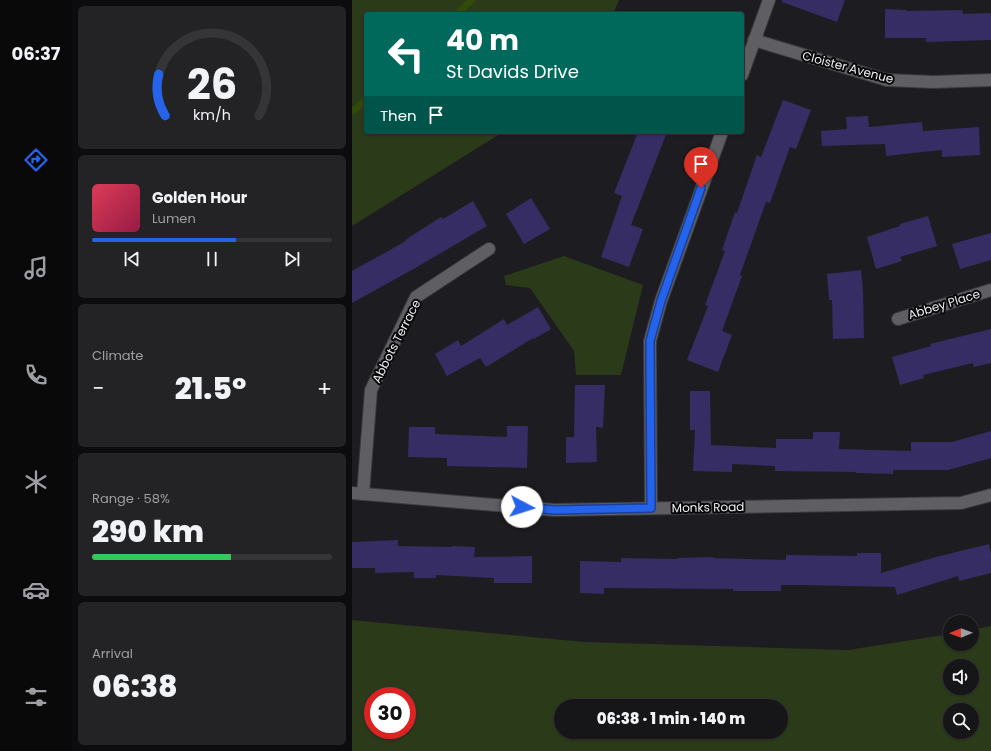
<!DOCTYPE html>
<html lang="en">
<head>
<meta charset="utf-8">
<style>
	:root { --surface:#161619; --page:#232326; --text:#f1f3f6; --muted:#9e9fa2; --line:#353538; --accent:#2563eb }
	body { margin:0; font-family:Poppins,sans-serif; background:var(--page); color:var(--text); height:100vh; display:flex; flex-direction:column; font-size:15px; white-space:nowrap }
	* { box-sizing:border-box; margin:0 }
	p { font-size:13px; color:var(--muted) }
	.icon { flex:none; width:22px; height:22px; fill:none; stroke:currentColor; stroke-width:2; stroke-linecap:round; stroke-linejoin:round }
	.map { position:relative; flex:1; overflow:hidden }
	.details { display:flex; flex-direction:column; gap:6px; padding:6px; background:#0c0c0e; width:280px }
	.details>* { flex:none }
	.hud { position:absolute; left:12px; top:12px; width:380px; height:122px; border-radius:4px; box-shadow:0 1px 3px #0004,0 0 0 1px var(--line); background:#00695c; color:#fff; overflow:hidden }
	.needle { width:26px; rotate:269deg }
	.tools { position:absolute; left:591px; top:615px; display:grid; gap:8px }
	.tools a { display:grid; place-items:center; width:36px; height:36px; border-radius:50%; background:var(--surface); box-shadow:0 1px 3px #0004,0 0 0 1px var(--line); font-size:20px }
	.speed { position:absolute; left:12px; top:687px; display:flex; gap:8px; font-size:20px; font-weight:700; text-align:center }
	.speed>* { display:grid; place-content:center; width:52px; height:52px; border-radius:50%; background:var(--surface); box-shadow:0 1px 3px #0004,0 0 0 1px var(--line); line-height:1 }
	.speed .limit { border:6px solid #d22; background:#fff; color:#111 }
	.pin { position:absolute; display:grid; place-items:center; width:34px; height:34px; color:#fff; margin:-41px -17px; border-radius:50% 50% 50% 0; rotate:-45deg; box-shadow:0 0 4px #0007 }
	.pin .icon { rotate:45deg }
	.me { position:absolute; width:44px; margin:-22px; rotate:95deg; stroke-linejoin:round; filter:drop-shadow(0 0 3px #0008) }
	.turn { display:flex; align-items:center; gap:14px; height:84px; padding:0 16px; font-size:18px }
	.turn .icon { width:52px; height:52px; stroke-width:2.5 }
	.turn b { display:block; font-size:28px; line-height:34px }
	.then { display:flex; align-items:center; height:38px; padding:0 16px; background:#0003; gap:8px; font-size:15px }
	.big { font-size:30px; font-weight:800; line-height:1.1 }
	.details .card { flex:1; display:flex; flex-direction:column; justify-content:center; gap:6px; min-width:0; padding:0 14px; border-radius:6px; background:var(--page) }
	.details .dial { align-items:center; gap:0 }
	.dial svg { height:104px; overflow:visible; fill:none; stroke:var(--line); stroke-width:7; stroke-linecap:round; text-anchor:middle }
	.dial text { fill:var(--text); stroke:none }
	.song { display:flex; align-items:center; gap:12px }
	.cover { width:48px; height:48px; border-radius:6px; background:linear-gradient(135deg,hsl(350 70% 55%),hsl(340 70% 35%)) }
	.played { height:4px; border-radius:2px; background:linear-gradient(90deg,var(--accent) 60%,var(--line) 60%) }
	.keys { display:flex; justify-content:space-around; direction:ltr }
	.heat { display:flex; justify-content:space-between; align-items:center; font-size:22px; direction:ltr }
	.charge { height:6px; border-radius:3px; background:linear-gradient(90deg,#34c759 58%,var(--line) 0) }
	.trip { position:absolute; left:202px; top:699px; width:234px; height:40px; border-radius:20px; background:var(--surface); box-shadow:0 1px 3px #0004,0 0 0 1px var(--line); font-weight:800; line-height:40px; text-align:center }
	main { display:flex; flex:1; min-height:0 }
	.tabs { display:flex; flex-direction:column; width:72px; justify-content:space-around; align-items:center; background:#09090a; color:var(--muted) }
	.tabs .icon { width:28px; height:28px }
	.tabs .selected { color:var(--accent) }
	.tabs b { font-size:18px; color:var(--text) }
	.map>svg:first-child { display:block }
	.green { fill:#2b3a18; fill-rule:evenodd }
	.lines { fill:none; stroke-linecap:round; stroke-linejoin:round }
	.stream { stroke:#324a0a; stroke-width:7 }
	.building { fill:#352d63 }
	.minor-casing { stroke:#3a3a3d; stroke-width:14 }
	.minor { stroke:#5e5e63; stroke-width:12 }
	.route-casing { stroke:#184099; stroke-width:10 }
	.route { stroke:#2563eb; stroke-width:7 }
	.labels { text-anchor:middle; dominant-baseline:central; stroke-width:4; stroke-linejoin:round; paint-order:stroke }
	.street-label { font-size:12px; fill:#eeeef0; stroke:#070709 }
</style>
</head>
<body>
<main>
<nav class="tabs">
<b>06:37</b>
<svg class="icon selected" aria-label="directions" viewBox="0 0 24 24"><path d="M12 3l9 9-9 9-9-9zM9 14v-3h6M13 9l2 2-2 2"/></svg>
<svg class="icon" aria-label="music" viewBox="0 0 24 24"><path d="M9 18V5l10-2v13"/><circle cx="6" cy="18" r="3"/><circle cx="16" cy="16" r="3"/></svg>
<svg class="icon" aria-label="phone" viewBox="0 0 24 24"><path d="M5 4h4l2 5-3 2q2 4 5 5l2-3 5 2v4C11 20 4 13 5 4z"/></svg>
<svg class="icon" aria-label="climate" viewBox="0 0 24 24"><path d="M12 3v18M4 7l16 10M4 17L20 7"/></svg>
<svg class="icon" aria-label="car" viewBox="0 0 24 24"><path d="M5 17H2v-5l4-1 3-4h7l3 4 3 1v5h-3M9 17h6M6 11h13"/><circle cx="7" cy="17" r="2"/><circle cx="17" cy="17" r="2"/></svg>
<svg class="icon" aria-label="filters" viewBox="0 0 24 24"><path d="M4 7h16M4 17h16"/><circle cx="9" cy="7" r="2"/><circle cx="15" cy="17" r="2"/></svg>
</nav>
<section class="details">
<div class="card dial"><svg viewBox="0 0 100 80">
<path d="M14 69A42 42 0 1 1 86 69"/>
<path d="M14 69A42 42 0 0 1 9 37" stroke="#2563eb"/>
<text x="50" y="56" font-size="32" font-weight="700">26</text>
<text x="50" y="72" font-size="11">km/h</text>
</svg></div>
<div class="card">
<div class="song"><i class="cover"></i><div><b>Golden Hour</b><p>Lumen</p></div></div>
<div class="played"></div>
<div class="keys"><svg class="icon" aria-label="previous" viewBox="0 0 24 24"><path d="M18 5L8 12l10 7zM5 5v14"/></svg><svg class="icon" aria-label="pause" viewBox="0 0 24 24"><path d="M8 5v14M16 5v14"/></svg><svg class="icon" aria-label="next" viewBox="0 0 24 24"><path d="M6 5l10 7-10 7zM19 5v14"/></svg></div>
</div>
<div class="card"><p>Climate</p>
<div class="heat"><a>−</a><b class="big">21.5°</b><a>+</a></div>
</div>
<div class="card"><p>Range · 58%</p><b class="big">290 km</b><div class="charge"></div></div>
<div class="card"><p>Arrival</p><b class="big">06:38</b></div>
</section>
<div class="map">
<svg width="639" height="751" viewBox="0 0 639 751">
	<rect width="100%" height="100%" fill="#1d1d21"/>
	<g class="green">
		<polygon points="0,0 267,0 261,14 14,14 14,132 151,132 0,226"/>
		<polygon points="212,256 291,285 269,375 224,375 222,351 178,288 154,285 152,276"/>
		<path d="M0 620 232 642 496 650 598 634V644H620V630L639 626V751H0ZM598 666H620V688H598ZM21 696H55V730H21ZM209 706H429V732H209ZM598 710H620V732H598Z"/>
	</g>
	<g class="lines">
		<g class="stream">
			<polyline points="105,14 120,0"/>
			<polyline points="0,111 2,110 14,100"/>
		</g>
	</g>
	<g class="building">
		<polygon points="430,0 493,0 485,22 430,2"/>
		<polygon points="533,9 554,10 554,11 610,10 611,14 639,13 639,40 574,42 574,38 533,38"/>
		<polygon points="431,100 459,110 444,149 438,147 418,203 414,202 388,275 390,276 370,331 380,335 366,372 335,360 356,306 353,305 373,251 370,250 383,212 385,213 405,155 409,157"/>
		<polygon points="516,116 517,127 570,122 571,131 627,127 628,155 590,157 590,150 534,156 533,144 470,146 469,131 495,129 494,117"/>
		<polygon points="286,132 315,132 279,225 291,229 277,267 249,257 270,196 262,193"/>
		<polygon points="179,198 198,229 172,244 154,214"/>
		<polygon points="121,201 135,226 65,267 0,303 0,271 54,241 53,240 89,217 91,219"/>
		<polygon points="576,216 585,246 548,257 550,261 524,269 515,237 548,226 548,224"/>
		<polygon points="639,233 639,260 608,269 600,244"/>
		<polygon points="509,270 511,291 512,338 481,339 480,300 477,300 475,274"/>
		<polygon points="186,307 199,329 182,339 181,338 134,367 128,358 95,376 83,354 106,340 109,346 152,319 155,325"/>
		<polygon points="639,329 639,363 622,367 621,363 571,375 572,378 548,385 540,357 579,346 578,344"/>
		<polygon points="223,385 253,385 251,428 244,427 245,462 214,463 214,437 222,437"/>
		<polygon points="338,391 358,391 359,445 424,448 424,439 461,439 461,432 488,432 487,449 559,451 559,442 600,442 639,431 639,458 596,470 541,470 541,474 504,473 504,472 423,471 423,466 380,464 380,472 341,471 343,430 338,430"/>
		<polygon points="155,426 176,426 175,468 95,466 95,458 56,457 57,427 83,427 83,434 155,437"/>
		<polygon points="46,540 46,546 100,547 100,546 123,547 122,557 180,556 180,583 142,583 142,578 84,575 84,578 62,578 62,572 23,573 23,568 0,568 0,542"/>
		<polygon points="637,544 639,554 639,573 607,581 606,576 545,595 543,587 451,585 429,585 429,591 381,591 381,589 252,588 252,594 228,593 228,561 269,562 269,558 325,559 325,558 361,557 361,558 434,560 434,555 505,556 505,553 529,553 529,573 584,557"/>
	</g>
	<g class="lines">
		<g class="minor-casing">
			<g id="minor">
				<polyline points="402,40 535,80 581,82 639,80"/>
				<polyline points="390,75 417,0"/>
				<polyline points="546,319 639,290"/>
				<polyline points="0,493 202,510 609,503 639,495"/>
				<polyline points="11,494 19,390 64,297 137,249"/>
				<polyline points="299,508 298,341 309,301 370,132"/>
			</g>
		</g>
		<use href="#minor" class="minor"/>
	</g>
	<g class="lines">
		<g class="route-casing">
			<polyline id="route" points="170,507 202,510 299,508 298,341 309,301 349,188"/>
		</g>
		<use href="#route" class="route"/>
	</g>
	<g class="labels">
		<g class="street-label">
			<text transform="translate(496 67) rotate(15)">Cloister Avenue</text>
			<text transform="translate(592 304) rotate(-17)">Abbey Place</text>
			<text transform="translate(44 341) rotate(-63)">Abbots Terrace</text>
			<text transform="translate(356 507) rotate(-1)">Monks Road</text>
		</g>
	</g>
</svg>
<div class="tools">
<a><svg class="needle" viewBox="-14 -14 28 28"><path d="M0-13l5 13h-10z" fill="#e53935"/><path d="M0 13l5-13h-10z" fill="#9e9fa2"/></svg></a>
<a><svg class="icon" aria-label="sound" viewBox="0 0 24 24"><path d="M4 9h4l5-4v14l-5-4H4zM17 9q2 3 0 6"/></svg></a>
<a><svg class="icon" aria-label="search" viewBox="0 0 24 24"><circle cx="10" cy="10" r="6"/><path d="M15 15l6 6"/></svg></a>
</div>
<div class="speed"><div class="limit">30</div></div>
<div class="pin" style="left:349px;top:188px;background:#d93025"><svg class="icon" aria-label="arrive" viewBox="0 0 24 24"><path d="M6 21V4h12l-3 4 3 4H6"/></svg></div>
<svg class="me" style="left:170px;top:507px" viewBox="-20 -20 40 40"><circle r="19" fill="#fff"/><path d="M0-13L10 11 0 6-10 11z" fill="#2563eb"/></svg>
<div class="trip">06:38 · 1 min · 140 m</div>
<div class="hud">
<div class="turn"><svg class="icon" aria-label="left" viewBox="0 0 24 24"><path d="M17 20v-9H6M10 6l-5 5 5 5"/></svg><div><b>40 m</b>St Davids Drive</div></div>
<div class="then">Then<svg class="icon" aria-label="arrive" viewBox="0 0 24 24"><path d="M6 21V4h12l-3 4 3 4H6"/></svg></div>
</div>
</div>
</main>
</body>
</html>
